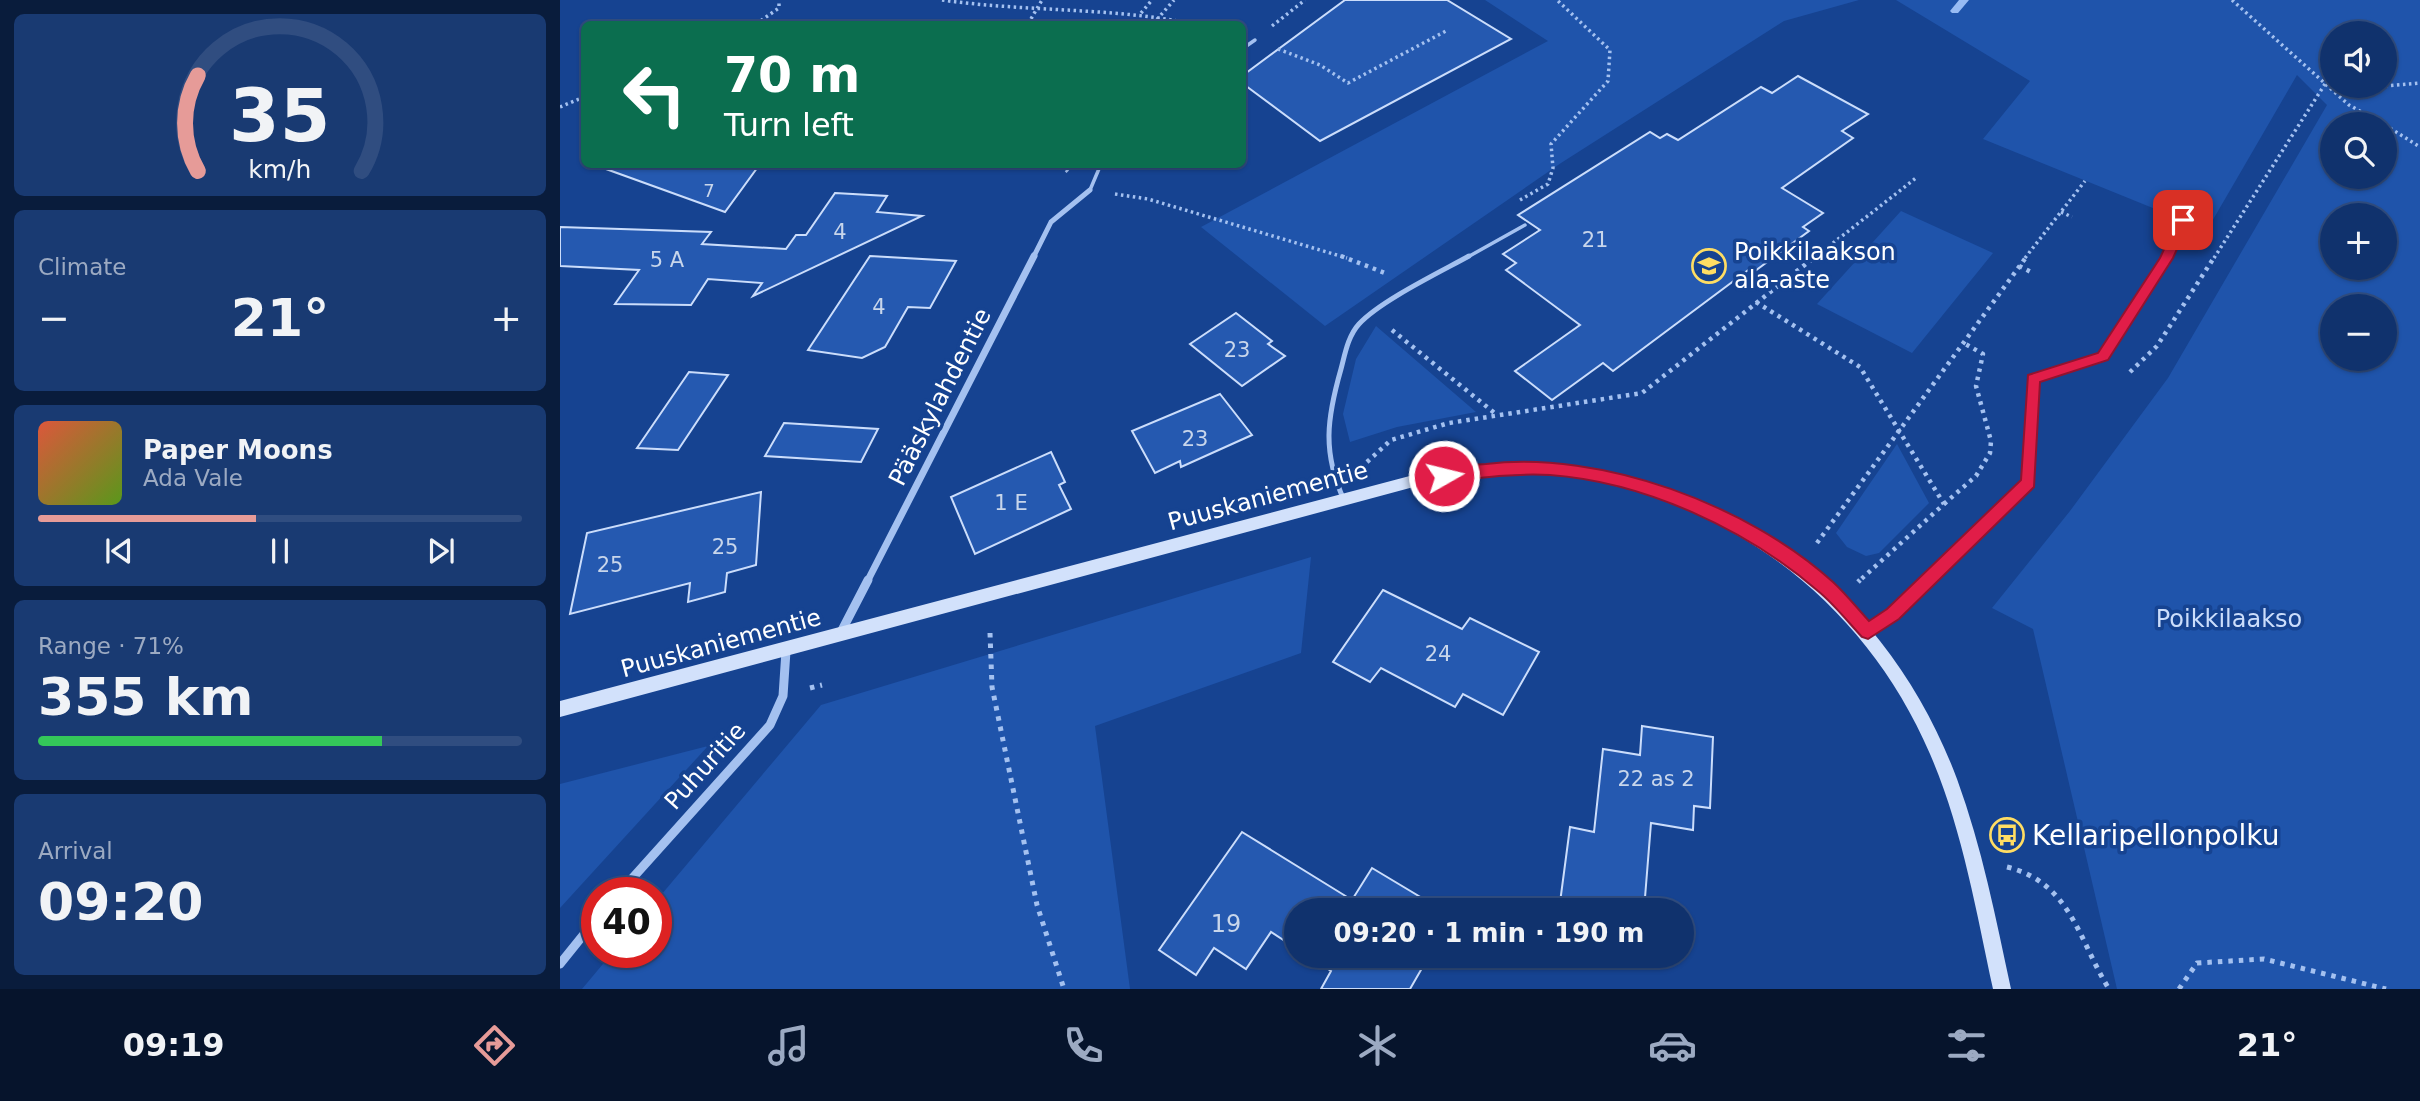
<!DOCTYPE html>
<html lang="en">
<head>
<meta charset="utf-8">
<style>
	:root { --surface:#10326d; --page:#193a72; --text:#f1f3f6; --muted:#9caac2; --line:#304d80; --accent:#e69b98 }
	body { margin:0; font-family:"DejaVu Sans",sans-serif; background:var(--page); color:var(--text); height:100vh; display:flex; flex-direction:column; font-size:26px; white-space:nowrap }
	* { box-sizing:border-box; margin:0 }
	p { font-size:23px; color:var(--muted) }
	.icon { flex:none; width:38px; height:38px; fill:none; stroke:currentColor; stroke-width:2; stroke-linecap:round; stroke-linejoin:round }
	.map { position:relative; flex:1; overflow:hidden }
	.details { display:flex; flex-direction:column; gap:14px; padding:14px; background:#091c3c; width:560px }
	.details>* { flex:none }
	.guide { position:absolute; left:21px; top:21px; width:665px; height:147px; border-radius:10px; box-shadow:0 2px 5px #0004,0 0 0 2px var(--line); background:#0b6e4f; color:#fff; overflow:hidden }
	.tools { position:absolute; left:1760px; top:21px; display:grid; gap:14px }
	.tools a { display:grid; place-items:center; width:77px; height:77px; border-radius:50%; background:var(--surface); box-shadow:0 2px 5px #0004,0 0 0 2px var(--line); font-size:35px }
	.speed { position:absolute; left:21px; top:877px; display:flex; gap:14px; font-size:35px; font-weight:700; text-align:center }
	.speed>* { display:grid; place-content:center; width:91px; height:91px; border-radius:50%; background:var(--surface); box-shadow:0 2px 5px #0004,0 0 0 2px var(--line); line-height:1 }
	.speed .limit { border:10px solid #d22; background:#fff; color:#111 }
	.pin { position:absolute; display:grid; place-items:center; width:60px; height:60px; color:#fff; margin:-30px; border-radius:14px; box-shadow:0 4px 10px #0006 }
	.me { position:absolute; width:77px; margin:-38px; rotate:82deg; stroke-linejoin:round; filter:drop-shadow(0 0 5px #0008) }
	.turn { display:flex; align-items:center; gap:24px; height:147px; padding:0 28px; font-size:32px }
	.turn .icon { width:91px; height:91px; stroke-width:2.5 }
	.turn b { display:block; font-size:49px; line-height:60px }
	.big { font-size:52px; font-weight:800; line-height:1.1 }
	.details .card { flex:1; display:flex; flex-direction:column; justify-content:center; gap:10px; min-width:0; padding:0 24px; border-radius:10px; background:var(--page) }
	.details .dial { align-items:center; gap:0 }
	.dial svg { height:182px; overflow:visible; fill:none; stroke:var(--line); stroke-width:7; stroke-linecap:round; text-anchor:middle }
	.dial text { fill:var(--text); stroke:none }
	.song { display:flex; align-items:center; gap:21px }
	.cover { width:84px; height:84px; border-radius:10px; background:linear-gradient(135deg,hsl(10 70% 55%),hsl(90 70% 35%)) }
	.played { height:7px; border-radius:4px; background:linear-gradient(90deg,var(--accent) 45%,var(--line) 45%) }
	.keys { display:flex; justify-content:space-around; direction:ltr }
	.heat { display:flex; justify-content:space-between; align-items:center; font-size:38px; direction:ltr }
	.charge { height:10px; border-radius:5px; background:linear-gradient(90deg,#34c759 71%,var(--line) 0) }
	.trip { position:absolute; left:724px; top:898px; width:410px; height:70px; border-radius:35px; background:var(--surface); box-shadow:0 2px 5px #0004,0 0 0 2px var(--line); font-weight:800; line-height:70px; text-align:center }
	.dock { display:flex; height:112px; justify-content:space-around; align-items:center; background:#06142c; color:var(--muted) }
	.dock .icon { width:49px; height:49px }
	.dock .current { color:var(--accent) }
	.dock b { font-size:32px; color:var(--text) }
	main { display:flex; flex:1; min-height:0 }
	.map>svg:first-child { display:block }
	.green { fill:#1f54ab; fill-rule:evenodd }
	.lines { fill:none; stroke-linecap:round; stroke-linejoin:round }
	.stream { fill:#97bbf3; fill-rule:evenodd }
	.building { fill:#2559b0; stroke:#cbddfb; stroke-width:2 }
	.path-far2 { stroke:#a4c1f0; stroke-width:3.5; stroke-dasharray:2.5 3.5; stroke-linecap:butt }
	.path-far1 { stroke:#a4c1f0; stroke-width:4.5; stroke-dasharray:3.5 5; stroke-linecap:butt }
	.path { stroke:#a4c1f0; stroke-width:5; stroke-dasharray:4.5 6; stroke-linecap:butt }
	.lane-far2 { stroke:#a4c1f0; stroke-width:3.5 }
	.lane-far1 { stroke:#a4c1f0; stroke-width:5 }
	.lane { stroke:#a4c1f0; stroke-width:6 }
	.street-far2 { stroke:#a4c1f0; stroke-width:5 }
	.street-far1 { stroke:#a4c1f0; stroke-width:7 }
	.street { stroke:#a4c1f0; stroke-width:9 }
	.secondary { fill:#d2e1fb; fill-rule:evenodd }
	.route { fill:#e11d48; stroke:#92132f; stroke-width:2 }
	.labels { text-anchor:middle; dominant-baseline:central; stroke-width:7; stroke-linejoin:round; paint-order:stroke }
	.far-number-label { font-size:18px; fill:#c8d6eb }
	.number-label { font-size:21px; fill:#c8d6eb }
	.poi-label { font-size:24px; fill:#fff; stroke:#164391; text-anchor:start }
	.street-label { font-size:24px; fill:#fff; stroke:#164391 }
	.park-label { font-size:24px; fill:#cbddfb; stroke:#164391 }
	.near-number-label { font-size:24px; fill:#c8d6eb }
	.near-poi-label { font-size:28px; fill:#fff; stroke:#164391; text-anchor:start }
</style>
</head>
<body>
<main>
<section class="details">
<div class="card dial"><svg viewBox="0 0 100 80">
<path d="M14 69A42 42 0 1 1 86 69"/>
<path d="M14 69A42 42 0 0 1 14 27" stroke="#e69b98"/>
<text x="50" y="56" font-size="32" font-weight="700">35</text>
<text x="50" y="72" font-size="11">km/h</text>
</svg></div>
<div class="card"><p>Climate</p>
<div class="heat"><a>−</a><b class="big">21°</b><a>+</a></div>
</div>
<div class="card">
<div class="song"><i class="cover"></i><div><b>Paper Moons</b><p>Ada Vale</p></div></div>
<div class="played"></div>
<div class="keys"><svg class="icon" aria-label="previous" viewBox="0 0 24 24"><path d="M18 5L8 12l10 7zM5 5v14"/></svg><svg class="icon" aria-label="pause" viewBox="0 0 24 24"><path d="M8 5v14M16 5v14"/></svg><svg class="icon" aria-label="next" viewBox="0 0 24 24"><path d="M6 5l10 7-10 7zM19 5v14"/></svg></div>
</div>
<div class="card"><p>Range · 71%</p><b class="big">355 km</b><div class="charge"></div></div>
<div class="card"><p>Arrival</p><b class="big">09:20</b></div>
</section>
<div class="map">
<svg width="1860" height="989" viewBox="0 0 1860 989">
	<rect width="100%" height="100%" fill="#164391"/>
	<g class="green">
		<polygon points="925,0 1299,0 1224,21 1001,163 765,326 641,227 988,41"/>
		<path d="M1336 0H1860V989H1557L1473 629 1432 608 1510 511 1608 378 1767 105 1737 75 1647 230 1423 139 1470 81ZM1773 33H1825V86H1773ZM1773 124H1825V177H1773ZM1773 215H1825V268H1773ZM1773 306H1825V359H1773Z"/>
		<polygon points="1341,211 1433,253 1352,353 1257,304"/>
		<polygon points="816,326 916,412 837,427 790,442 783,414 796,359"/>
		<polygon points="1337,444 1369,503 1319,553 1306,556 1287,547 1276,533"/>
		<polygon points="751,557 741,653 535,726 570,989 22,989 53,952 96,952 96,901 261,705"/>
		<polygon points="148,746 0,908 0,784"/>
	</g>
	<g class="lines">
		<polygon class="stream" points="1399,0 1409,0 1398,13 1392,13 1390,11"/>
	</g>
	<g class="building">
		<polygon points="785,0 887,0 951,39 760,141 682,83 682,76"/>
		<polygon points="1238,76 1308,114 1282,131 1293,138 1222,188 1263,213 1243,227 1249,231 1195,271 1191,268 1053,371 1043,363 992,400 955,371 1020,325 946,270 956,263 943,254 980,230 958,215 1090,132 1100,138 1107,134 1118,140 1201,87 1212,93"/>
		<polygon points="47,164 200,164 165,212 46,169"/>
		<polygon points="275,193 327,196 317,212 362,216 193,296 202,283 148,279 131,305 55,304 79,270 0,266 0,227 151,232 142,244 226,249 236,235 246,235"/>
		<polygon points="310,256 396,261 370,308 348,307 325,347 302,358 248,350"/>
		<polygon points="676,313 712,341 708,344 725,356 682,386 630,344"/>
		<polygon points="129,372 168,375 118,450 77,448"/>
		<polygon points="660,394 692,435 621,467 620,461 595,473 572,431"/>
		<polygon points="224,423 318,429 301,462 205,456"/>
		<polygon points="491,452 505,482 499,485 511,509 415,554 391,497"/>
		<polygon points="201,492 196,565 167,573 165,592 128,602 130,583 10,614 27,533"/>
		<polygon points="823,590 902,629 910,618 979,652 943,715 903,694 895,707 821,668 810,682 773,662"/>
		<polygon points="1082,726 1153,737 1150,808 1134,806 1133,830 1091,823 1084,910 999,910 1010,827 1034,832 1043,749 1080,755"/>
		<polygon points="682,832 792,900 812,868 882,910 737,910 737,949 711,932 686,969 654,948 636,975 599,950"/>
		<polygon points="748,956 869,956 850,989 761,989 771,971"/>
	</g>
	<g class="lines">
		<g class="path-far2">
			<path d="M382 0C466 12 551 7 634 24"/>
			<polyline points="1672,0 1789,105 1823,124"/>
			<polyline points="581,13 592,0"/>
			<polyline points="196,24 219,8 219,0"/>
			<polyline points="468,24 482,0"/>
			<polyline points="593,24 614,0"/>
			<polyline points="712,26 745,0"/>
			<polyline points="718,49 760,65 788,83 886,31"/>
			<polyline points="1825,86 1860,83"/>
			<polyline points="0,107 24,97"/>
			<polyline points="1825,125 1860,147"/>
			<polyline points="453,164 504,168 510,174"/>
			<polyline points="555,194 588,199 787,258"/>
			<polyline points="960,200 988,184 993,168 991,144 1048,81 1050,50 997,0"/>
			<polyline points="1501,212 1512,217"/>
			<polyline points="1254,258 1356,178"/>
			<polyline points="1465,258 1525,181"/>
			<polyline points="1654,258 1765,84"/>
		</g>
		<g class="path-far1">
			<polyline points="781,256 825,273"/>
			<polyline points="1459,266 1471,272"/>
			<polyline points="1196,302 1300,367 1384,504 1298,582"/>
			<polyline points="832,330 937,415"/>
			<polyline points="1570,372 1597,346 1655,256"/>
			<polyline points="807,462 831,440 889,423 1082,393 1256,256"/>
			<polyline points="1384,504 1416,476 1430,453 1431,441 1416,386 1423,354 1402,342"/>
			<polyline points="1257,543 1467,256"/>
		</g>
		<g class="path">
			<polyline points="1298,582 1300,580"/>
			<polyline points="430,633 432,687 477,905 504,989"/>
			<polyline points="250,688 262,685"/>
			<path d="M1447 867C1511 883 1518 939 1549 989"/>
			<polyline points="1619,989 1637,963 1704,959 1826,989"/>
		</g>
		<g class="lane-far2">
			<polyline points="682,49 695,40"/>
			<polyline points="530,190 541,164"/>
			<polyline points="906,258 965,225"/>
			<polyline points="1606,258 1623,220"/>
		</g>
		<g class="lane-far1">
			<path d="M784 500C762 452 767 418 781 369 785 354 788 336 799 324 820 301 880 272 909 256"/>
			<polyline points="1367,582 1469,483 1473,379 1543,356 1607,256"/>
		</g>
		<polyline class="lane" points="1308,632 1333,614 1368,580"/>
		<polyline class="street-far2" points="473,258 491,222 530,190"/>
		<polyline class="street-far1" points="307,582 474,256"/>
		<g class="street">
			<polyline points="280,634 308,580"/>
			<polyline points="60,892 210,725 223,696 226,651"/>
			<polyline points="0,964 37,918"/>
		</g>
		<path class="secondary" d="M943 463C1013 460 1084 477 1148 506 1266 559 1352 658 1397 779 1422 847 1436 919 1451 989H1433C1416 910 1402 828 1370 754 1316 628 1212 533 1081 493 1048 483 1012 475 977 474 938 472 899 479 861 485L0 717V701L861 473Z"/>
	</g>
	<path class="route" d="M1623 216 1630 220 1613 258 1548 360 1480 382 1474 487 1339 619 1308 639 1302 637C1288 622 1274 604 1258 591 1186 529 1085 482 990 475 954 473 919 478 884 482L876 476C882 464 913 465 926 464 1041 450 1188 505 1273 582 1286 594 1297 608 1309 621L1327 609 1461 480 1468 375 1538 353 1600 258 1619 217Z"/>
	<defs>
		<g id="school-ring" transform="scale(1.75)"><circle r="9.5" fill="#164391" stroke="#ffdd63" stroke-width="1.5"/><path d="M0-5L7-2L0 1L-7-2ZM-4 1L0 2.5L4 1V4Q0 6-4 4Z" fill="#ffdd63"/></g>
		<g id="bus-ring" transform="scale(1.75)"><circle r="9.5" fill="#164391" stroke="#ffdd63" stroke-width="1.5"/><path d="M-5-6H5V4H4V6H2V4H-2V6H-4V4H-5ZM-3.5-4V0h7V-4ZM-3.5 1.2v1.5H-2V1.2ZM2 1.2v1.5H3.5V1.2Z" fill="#ffdd63"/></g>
	</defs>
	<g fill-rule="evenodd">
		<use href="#school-ring" x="1149" y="266"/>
		<use href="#bus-ring" x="1447" y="835"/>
	</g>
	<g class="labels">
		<g class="far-number-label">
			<text x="149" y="190">7</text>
		</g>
		<g class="number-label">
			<text x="280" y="232">4</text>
			<text x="1035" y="240">21</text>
			<text x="107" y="260">5 A</text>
			<text x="319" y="307">4</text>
			<text x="677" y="350">23</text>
			<text x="635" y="439">23</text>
			<text x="451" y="503">1 E</text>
			<text x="165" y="547">25</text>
			<text x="50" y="565">25</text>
			<text x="878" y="654">24</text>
			<text x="1096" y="779">22 as 2</text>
		</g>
		<g class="poi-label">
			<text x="1174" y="252">Poikkilaakson<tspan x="1174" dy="28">ala-aste</tspan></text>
		</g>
		<g class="street-label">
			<text transform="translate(380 397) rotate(-63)">Pääskylahdentie</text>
			<text transform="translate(708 496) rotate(-15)">Puuskaniementie</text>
			<text transform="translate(161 643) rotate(-15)">Puuskaniementie</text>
			<text transform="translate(145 766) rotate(-48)">Puhuritie</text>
		</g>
		<g class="park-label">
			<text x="1669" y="619">Poikkilaakso</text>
		</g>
		<g class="near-number-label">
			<text x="666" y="924">19</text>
		</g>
		<g class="near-poi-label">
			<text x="1472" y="835">Kellaripellonpolku</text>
		</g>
	</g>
</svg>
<div class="tools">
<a><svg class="icon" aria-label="sound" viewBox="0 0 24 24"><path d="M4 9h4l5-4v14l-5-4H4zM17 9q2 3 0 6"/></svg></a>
<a><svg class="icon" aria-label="search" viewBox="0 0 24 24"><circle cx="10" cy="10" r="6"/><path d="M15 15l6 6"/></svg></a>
<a>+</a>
<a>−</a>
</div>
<div class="speed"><div class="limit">40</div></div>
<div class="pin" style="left:1623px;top:220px;background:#d93025"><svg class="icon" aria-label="arrive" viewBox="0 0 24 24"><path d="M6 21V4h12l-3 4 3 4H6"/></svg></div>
<svg class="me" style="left:884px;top:476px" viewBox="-20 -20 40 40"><circle r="17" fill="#e11d48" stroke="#fff" stroke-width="3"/><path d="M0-11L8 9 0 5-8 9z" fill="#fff"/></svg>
<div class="trip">09:20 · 1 min · 190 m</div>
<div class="guide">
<div class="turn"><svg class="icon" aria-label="left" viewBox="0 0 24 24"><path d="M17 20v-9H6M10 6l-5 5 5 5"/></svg><div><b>70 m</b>Turn left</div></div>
</div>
</div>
</main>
<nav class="dock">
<b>09:19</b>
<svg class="icon current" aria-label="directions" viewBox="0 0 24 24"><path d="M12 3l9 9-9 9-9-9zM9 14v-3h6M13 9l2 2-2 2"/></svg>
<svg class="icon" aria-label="music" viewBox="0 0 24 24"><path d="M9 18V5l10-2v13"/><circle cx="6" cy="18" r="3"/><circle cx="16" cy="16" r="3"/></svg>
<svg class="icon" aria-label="phone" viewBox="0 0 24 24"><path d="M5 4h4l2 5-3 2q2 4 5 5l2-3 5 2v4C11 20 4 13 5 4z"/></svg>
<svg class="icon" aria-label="climate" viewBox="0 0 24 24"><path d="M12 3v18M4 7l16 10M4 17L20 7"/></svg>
<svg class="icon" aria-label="car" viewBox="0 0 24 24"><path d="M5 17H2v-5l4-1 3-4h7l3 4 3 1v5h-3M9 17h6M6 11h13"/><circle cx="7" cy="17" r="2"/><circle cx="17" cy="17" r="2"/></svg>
<svg class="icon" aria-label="filters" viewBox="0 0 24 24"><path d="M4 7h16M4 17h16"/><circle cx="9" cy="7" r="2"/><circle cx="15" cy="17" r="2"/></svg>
<b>21°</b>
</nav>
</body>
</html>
